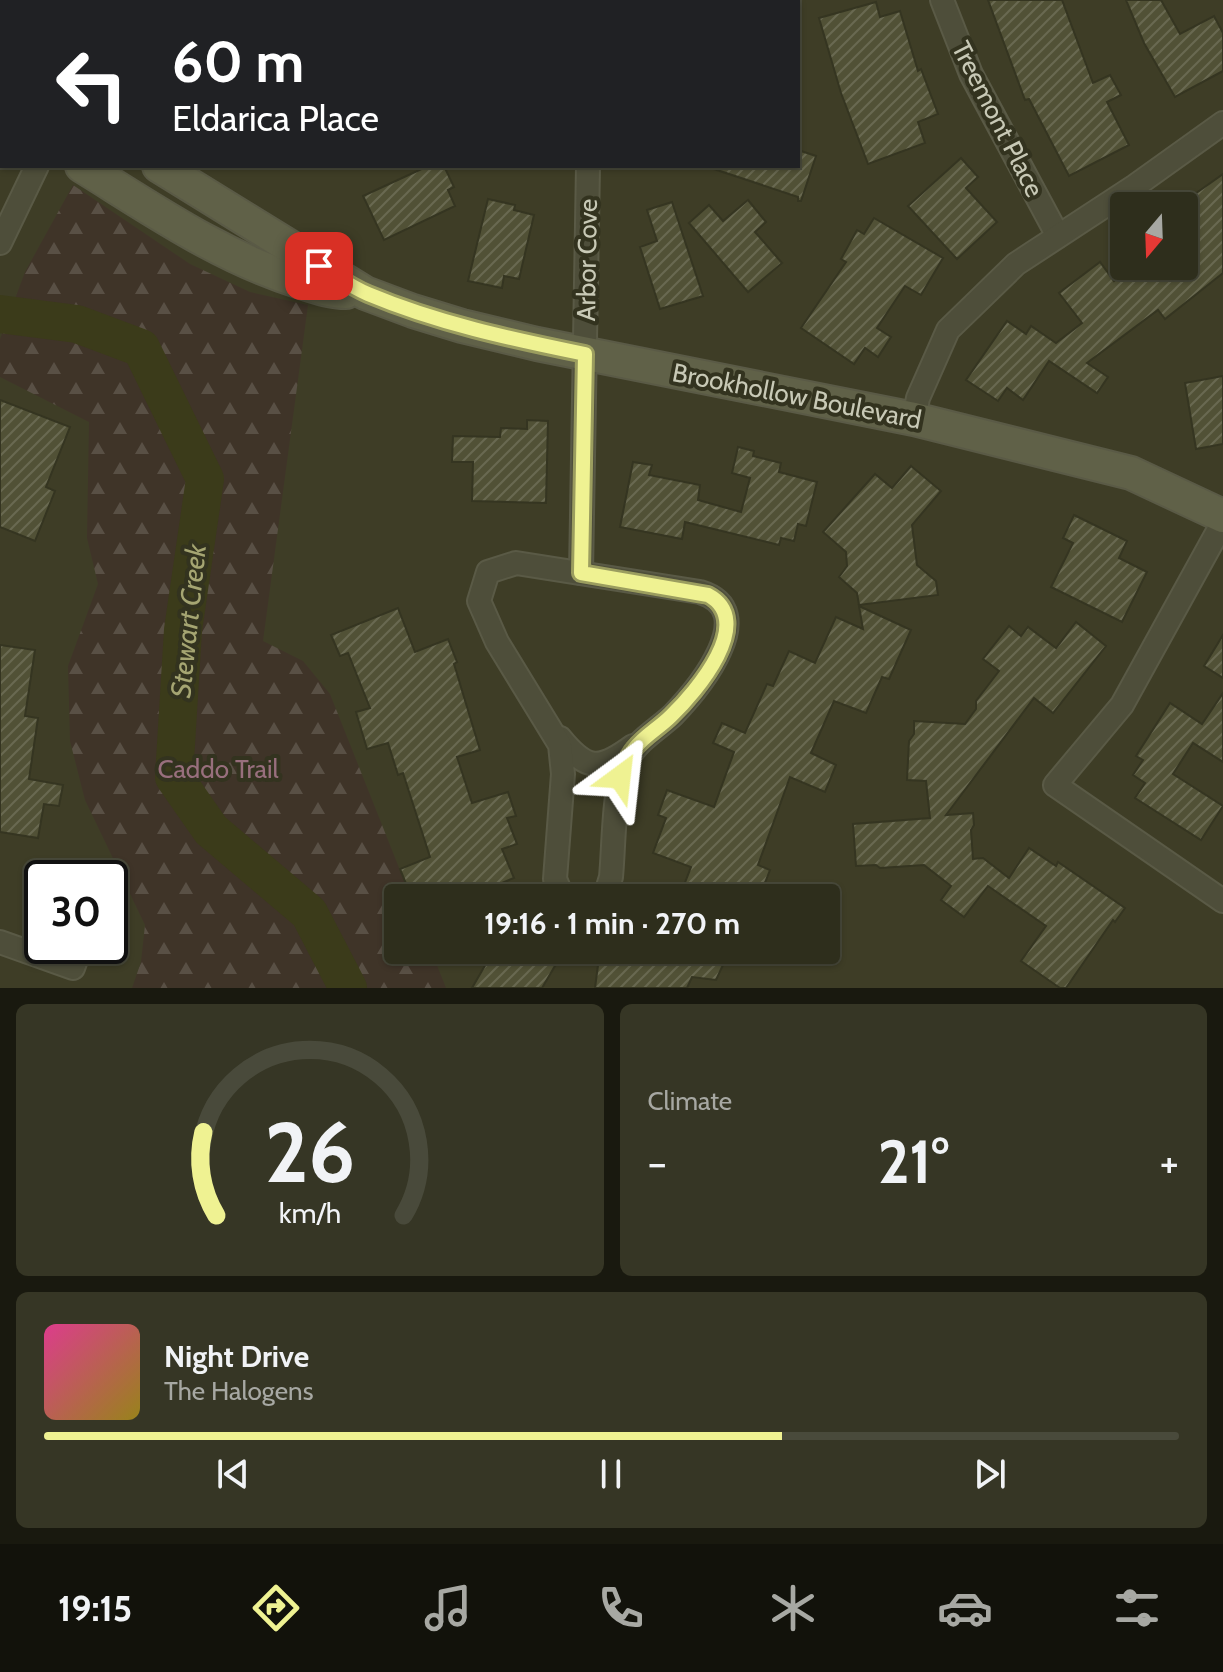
<!DOCTYPE html>
<html lang="en">
<head>
<meta charset="utf-8">
<style>
	:root { --surface:#2e2e1c; --page:#363625; --text:#f1f3f6; --muted:#a7a8a3; --line:#494a3b; --accent:#eff292 }
	body { margin:0; font-family:Cabin,sans-serif; background:var(--page); color:var(--text); height:100vh; display:flex; flex-direction:column; font-size:30px; white-space:nowrap }
	* { box-sizing:border-box; margin:0 }
	p { font-size:26px; color:var(--muted) }
	.icon { flex:none; width:44px; height:44px; fill:none; stroke:currentColor; stroke-width:2; stroke-linecap:round; stroke-linejoin:round }
	.map { position:relative; height:988px; overflow:hidden }
	.side { display:flex; flex-direction:column; gap:16px; padding:16px; background:#19190f; flex:1 }
	.side>* { flex:none }
	.top-card { position:absolute; left:0px; top:0px; width:800px; height:168px; box-shadow:0 2px 6px #0004,0 0 0 2px var(--line); background:#202124; color:#fff; overflow:hidden }
	.needle { width:52px; rotate:199deg }
	.fabs { position:absolute; left:1110px; top:192px; display:grid; gap:16px }
	.fabs a { display:grid; place-items:center; width:88px; height:88px; border-radius:8px; background:var(--surface); box-shadow:0 2px 6px #0004,0 0 0 2px var(--line); font-size:40px }
	.speed { position:absolute; left:24px; top:860px; display:flex; gap:16px; font-size:40px; font-weight:700; text-align:center }
	.speed>* { display:grid; place-content:center; width:104px; height:104px; border-radius:50%; background:var(--surface); box-shadow:0 2px 6px #0004,0 0 0 2px var(--line); line-height:1 }
	.speed .limit { border:4px solid #111; border-radius:12px; background:#fff; color:#111 }
	.pin { position:absolute; display:grid; place-items:center; width:68px; height:68px; color:#fff; margin:-34px; border-radius:16px; box-shadow:0 4px 12px #0006 }
	.me { position:absolute; width:88px; margin:-44px; rotate:30deg; stroke-linejoin:round; filter:drop-shadow(0 0 6px #0008) }
	.turn { display:flex; align-items:center; gap:28px; height:168px; padding:0 40px; font-size:36px }
	.turn .icon { width:104px; height:104px; stroke-width:2.5 }
	.turn b { display:block; font-size:56px; line-height:68px }
	.big { font-size:60px; font-weight:700; line-height:1.1 }
	.side .widget { flex:1; display:flex; flex-direction:column; justify-content:center; gap:12px; min-width:0; padding:0 28px; border-radius:12px; background:var(--page) }
	.side .dial { align-items:center; gap:0 }
	.dial svg { height:208px; overflow:visible; fill:none; stroke:var(--line); stroke-width:7; stroke-linecap:round; text-anchor:middle }
	.dial text { fill:var(--text); stroke:none }
	.song { display:flex; align-items:center; gap:24px }
	.cover { width:96px; height:96px; border-radius:12px; background:linear-gradient(135deg,hsl(330 70% 55%),hsl(50 70% 35%)) }
	.played { height:8px; border-radius:4px; background:linear-gradient(90deg,var(--accent) 65%,var(--line) 65%) }
	.keys { display:flex; justify-content:space-around; direction:ltr }
	.heat { display:flex; justify-content:space-between; align-items:center; font-size:44px; direction:ltr }
	.side .tiles { flex:1; display:grid; gap:16px; grid-template-columns:1fr 1fr }
	.widget:last-child { grid-column:span 2 }
	.trip { position:absolute; left:384px; top:884px; width:456px; height:80px; border-radius:8px; background:var(--surface); box-shadow:0 2px 6px #0004,0 0 0 2px var(--line); font-weight:700; line-height:80px; text-align:center }
	.tab-bar { display:flex; height:128px; justify-content:space-around; align-items:center; background:#12120b; color:var(--muted) }
	.tab-bar .icon { width:56px; height:56px }
	.tab-bar .active { color:var(--accent) }
	.tab-bar b { font-size:36px; color:var(--text) }
	.map>svg:first-child { display:block }
	.forest { fill:url(#forest-firs) }
	.lines { fill:none; stroke-linecap:round; stroke-linejoin:round }
	.river { stroke:#3b3b1a; stroke-width:38 }
	.building { fill:url(#building-hatch); stroke:#353521; stroke-width:2 }
	.lane-casing { stroke:#5a5a46; stroke-width:15 }
	.street-casing { stroke:#5a5a46; stroke-width:26 }
	.secondary-casing { stroke:#5a5a46; stroke-width:36 }
	.lane { stroke:#4e4e3a; stroke-width:11 }
	.street { stroke:#4e4e3a; stroke-width:22 }
	.secondary { stroke:#606148; stroke-width:32 }
	.route-casing { stroke:#9b9d5f; stroke-width:20 }
	.route { stroke:#eff292; stroke-width:14 }
	.labels { text-anchor:middle; dominant-baseline:central; stroke-width:8; stroke-linejoin:round; paint-order:stroke }
	.street-label { font-size:26px; fill:#c8c9b6; stroke:#33331f }
	.park-label { font-size:26px; fill:#986f7d; stroke:#33331f }
	.water-label { font-size:28px; font-style:italic; fill:#a5a572; stroke:#33331f }
</style>
</head>
<body>
<div class="map">
<svg width="1223" height="988" viewBox="0 0 1223 988">
	<defs>
		<pattern id="forest-firs" width="22" height="20" patternUnits="userSpaceOnUse" patternTransform="scale(2)"><rect width="22" height="20" fill="#3f3428"/><path d="M5 1l3.5 6h-7zM16 11l3.5 6h-7z" fill="#595045"/></pattern>
		<pattern id="building-hatch" width="6" height="6" patternUnits="userSpaceOnUse" patternTransform="scale(2)"><rect width="6" height="6" fill="#515136"/><path d="M-1 1l2-2M0 6l6-6M5 7l2-2" fill="none" stroke="#696951"/></pattern>
	</defs>
	<rect width="100%" height="100%" fill="#3e3d26"/>
	<polygon class="forest" points="73,185 190,264 250,292 308,305 263,641 303,661 330,694 411,898 398,898 398,950 431,950 446,988 132,988 141,962 145,925 85,800 70,741 68,666 98,584 87,538 89,422 0,377 0,339 25,272"/>
	<g class="lines">
		<polyline class="river" points="0,314 77,324 141,348 205,479 183,630 174,777 211,830 309,913 348,988"/>
	</g>
	<g class="building">
		<polygon points="988,0 1062,0 1093,83 1110,75 1121,95 1107,102 1129,145 1069,176 1029,99 1025,100"/>
		<polygon points="1126,0 1161,0 1180,34 1214,16 1223,33 1223,71 1175,97 1144,43"/>
		<polygon points="876,2 880,17 900,11 918,71 921,69 938,114 918,122 925,143 868,164 841,93 819,18"/>
		<polygon points="798,150 816,156 801,201 798,201 798,197 714,169 715,166 798,166"/>
		<polygon points="961,158 978,177 966,188 997,222 957,259 908,206"/>
		<polygon points="428,166 444,166 454,187 448,190 455,206 384,240 363,196"/>
		<polygon points="1223,174 1223,273 1165,319 1158,310 1087,363 1108,377 1097,393 1049,361 1023,400 1007,388 998,401 966,380 1007,321 1026,334 1031,326 1056,343 1082,323 1059,293 1100,262 1114,281 1132,266 1184,266 1184,206 1178,206"/>
		<polygon points="488,199 515,205 514,210 534,215 519,279 504,276 502,288 468,281"/>
		<polygon points="748,200 766,222 755,232 782,263 748,292 689,223 709,205 723,221"/>
		<polygon points="672,202 703,296 660,309 640,247 657,241 647,210"/>
		<polygon points="874,218 943,258 921,295 905,286 877,328 891,337 878,357 865,348 854,364 801,328 846,262 841,259 857,230 864,234"/>
		<polygon points="1223,376 1223,444 1196,449 1185,383"/>
		<polygon points="0,400 70,427 46,487 55,491 35,541 0,527"/>
		<polygon points="527,420 548,421 546,503 472,501 473,462 452,462 453,436 500,437 501,428 527,429"/>
		<polygon points="738,447 754,451 753,456 781,463 779,472 817,482 806,526 798,524 794,541 781,538 779,545 685,522 682,539 620,527 633,462 652,465 649,475 700,485 698,500 741,512 750,478 732,473"/>
		<polygon points="911,466 941,491 912,525 917,565 936,581 938,595 859,605 857,593 839,577 847,566 846,552 823,532 875,474 892,488"/>
		<polygon points="1074,515 1127,541 1119,558 1147,572 1122,622 1051,587 1073,543 1063,538"/>
		<polygon points="859,606 911,630 889,679 882,677 866,713 834,701 811,753 836,765 825,792 790,777 758,865 770,870 759,898 679,898 691,867 653,853 666,818 658,815 667,790 714,807 734,752 713,743 722,723 745,733 767,684 773,686 789,651 815,663 836,617 863,629"/>
		<polygon points="398,608 415,652 448,639 457,662 454,664 480,750 457,757 472,803 508,792 516,816 507,818 517,844 502,849 514,878 492,887 497,898 435,898 429,884 409,891 400,869 430,857 403,773 398,775 388,743 367,749 356,712 370,708 348,653 340,656 331,635"/>
		<polygon points="1076,622 1106,646 1053,713 1034,698 946,815 973,813 974,825 971,830 973,859 983,858 1009,878 1029,848 1056,866 1058,862 1125,908 1115,922 1113,920 1066,988 1060,988 1021,961 1046,926 988,886 964,917 941,900 951,886 924,865 880,868 876,865 856,866 853,824 930,818 926,781 907,780 909,741 914,734 914,721 965,724 976,709 976,701 999,671 983,659 1009,626 1021,636 1028,627 1056,648"/>
		<polygon points="1223,635 1223,678 1204,666"/>
		<polygon points="0,645 35,650 25,716 38,718 29,779 63,785 59,806 44,804 38,838 0,832"/>
		<polygon points="1223,693 1223,762 1193,743 1173,774 1223,806 1201,840 1135,798 1145,783 1133,775 1143,760 1136,756 1170,703 1202,724"/>
		<polygon points="494,950 544,950 559,959 542,988 472,988"/>
		<polygon points="600,950 730,950 716,980 692,977 687,988 595,988"/>
	</g>
	<g class="lines">
		<g class="lane-casing">
			<g id="lane">
				<polyline points="125,0 127,2"/>
				<polyline points="355,2 356,0"/>
			</g>
		</g>
		<g class="street-casing">
			<g id="street">
				<polyline points="625,0 626,2"/>
				<polyline points="942,0 971,74 1058,236"/>
				<polyline points="567,2 568,0"/>
				<polyline points="0,243 37,166"/>
				<polyline points="914,419 918,398 948,330 1016,264 1135,186 1223,123"/>
				<polyline points="1223,522 1122,705 1055,785 1223,901"/>
				<polyline points="581,573 588,166"/>
				<path d="M560 738C587 771 599 771 633 746"/>
				<path d="M567 898 560 891 555 879 563 774 560 745 497 642 479 601 488 572 516 563 700 592C763 611 698 689 673 715 657 730 636 741 626 762 613 788 614 847 611 877L607 890 599 898"/>
				<polyline points="0,942 73,968 81,946"/>
			</g>
		</g>
		<g class="secondary-casing">
			<g id="secondary">
				<polyline points="0,78 2,78"/>
				<polyline points="0,120 2,121"/>
				<path d="M82 166C152 209 219 256 298 281 314 286 329 292 346 292"/>
				<polyline points="159,166 365,293 413,311 462,326 537,344 914,419 1131,473 1223,516"/>
			</g>
		</g>
		<use href="#lane" class="lane"/>
		<use href="#street" class="street"/>
		<use href="#secondary" class="secondary"/>
	</g>
	<g class="lines">
		<g class="route-casing">
			<path id="route" d="M319 266C335 275 351 287 368 294 437 323 511 339 585 354L581 573 708 595C757 621 696 692 671 716 659 728 644 736 634 749 627 757 624 767 620 777"/>
		</g>
		<use href="#route" class="route"/>
	</g>
	<g class="labels">
		<g class="street-label">
			<text transform="translate(998 119) rotate(63)">Treemont Place</text>
			<text transform="translate(587 260) rotate(-89)">Arbor Cove</text>
			<text transform="translate(797 396) rotate(11)">Brookhollow Boulevard</text>
		</g>
		<g class="park-label">
			<text x="218" y="769">Caddo Trail</text>
		</g>
		<g class="water-label">
			<text transform="translate(188 621) rotate(-84)">Stewart Creek</text>
		</g>
	</g>
</svg>
<div class="fabs">
<a><svg class="needle" viewBox="-14 -14 28 28"><path d="M0-13l5 13h-10z" fill="#e53935"/><path d="M0 13l5-13h-10z" fill="#a7a8a3"/></svg></a>
</div>
<div class="speed"><div class="limit">30</div></div>
<div class="pin" style="left:319px;top:266px;background:#d93025"><svg class="icon" aria-label="arrive" viewBox="0 0 24 24"><path d="M6 21V4h12l-3 4 3 4H6"/></svg></div>
<svg class="me" style="left:620px;top:777px" viewBox="-20 -20 40 40"><path d="M0-17L14 15 0 8-14 15z" fill="#eff292" stroke="#fff" stroke-width="4"/></svg>
<div class="trip">19:16 · 1 min · 270 m</div>
<div class="top-card">
<div class="turn"><svg class="icon" aria-label="left" viewBox="0 0 24 24"><path d="M17 20v-9H6M10 6l-5 5 5 5"/></svg><div><b>60 m</b>Eldarica Place</div></div>
</div>
</div>
<section class="side">
<div class="tiles">
<div class="widget dial"><svg viewBox="0 0 100 80">
<path d="M14 69A42 42 0 1 1 86 69"/>
<path d="M14 69A42 42 0 0 1 9 37" stroke="#eff292"/>
<text x="50" y="56" font-size="32" font-weight="700">26</text>
<text x="50" y="72" font-size="11">km/h</text>
</svg></div>
<div class="widget"><p>Climate</p>
<div class="heat"><a>−</a><b class="big">21°</b><a>+</a></div>
</div>
<div class="widget">
<div class="song"><i class="cover"></i><div><b>Night Drive</b><p>The Halogens</p></div></div>
<div class="played"></div>
<div class="keys"><svg class="icon" aria-label="previous" viewBox="0 0 24 24"><path d="M18 5L8 12l10 7zM5 5v14"/></svg><svg class="icon" aria-label="pause" viewBox="0 0 24 24"><path d="M8 5v14M16 5v14"/></svg><svg class="icon" aria-label="next" viewBox="0 0 24 24"><path d="M6 5l10 7-10 7zM19 5v14"/></svg></div>
</div>
</div>
</section>
<nav class="tab-bar">
<b>19:15</b>
<svg class="icon active" aria-label="directions" viewBox="0 0 24 24"><path d="M12 3l9 9-9 9-9-9zM9 14v-3h6M13 9l2 2-2 2"/></svg>
<svg class="icon" aria-label="music" viewBox="0 0 24 24"><path d="M9 18V5l10-2v13"/><circle cx="6" cy="18" r="3"/><circle cx="16" cy="16" r="3"/></svg>
<svg class="icon" aria-label="phone" viewBox="0 0 24 24"><path d="M5 4h4l2 5-3 2q2 4 5 5l2-3 5 2v4C11 20 4 13 5 4z"/></svg>
<svg class="icon" aria-label="climate" viewBox="0 0 24 24"><path d="M12 3v18M4 7l16 10M4 17L20 7"/></svg>
<svg class="icon" aria-label="car" viewBox="0 0 24 24"><path d="M5 17H2v-5l4-1 3-4h7l3 4 3 1v5h-3M9 17h6M6 11h13"/><circle cx="7" cy="17" r="2"/><circle cx="17" cy="17" r="2"/></svg>
<svg class="icon" aria-label="filters" viewBox="0 0 24 24"><path d="M4 7h16M4 17h16"/><circle cx="9" cy="7" r="2"/><circle cx="15" cy="17" r="2"/></svg>
</nav>
</body>
</html>
